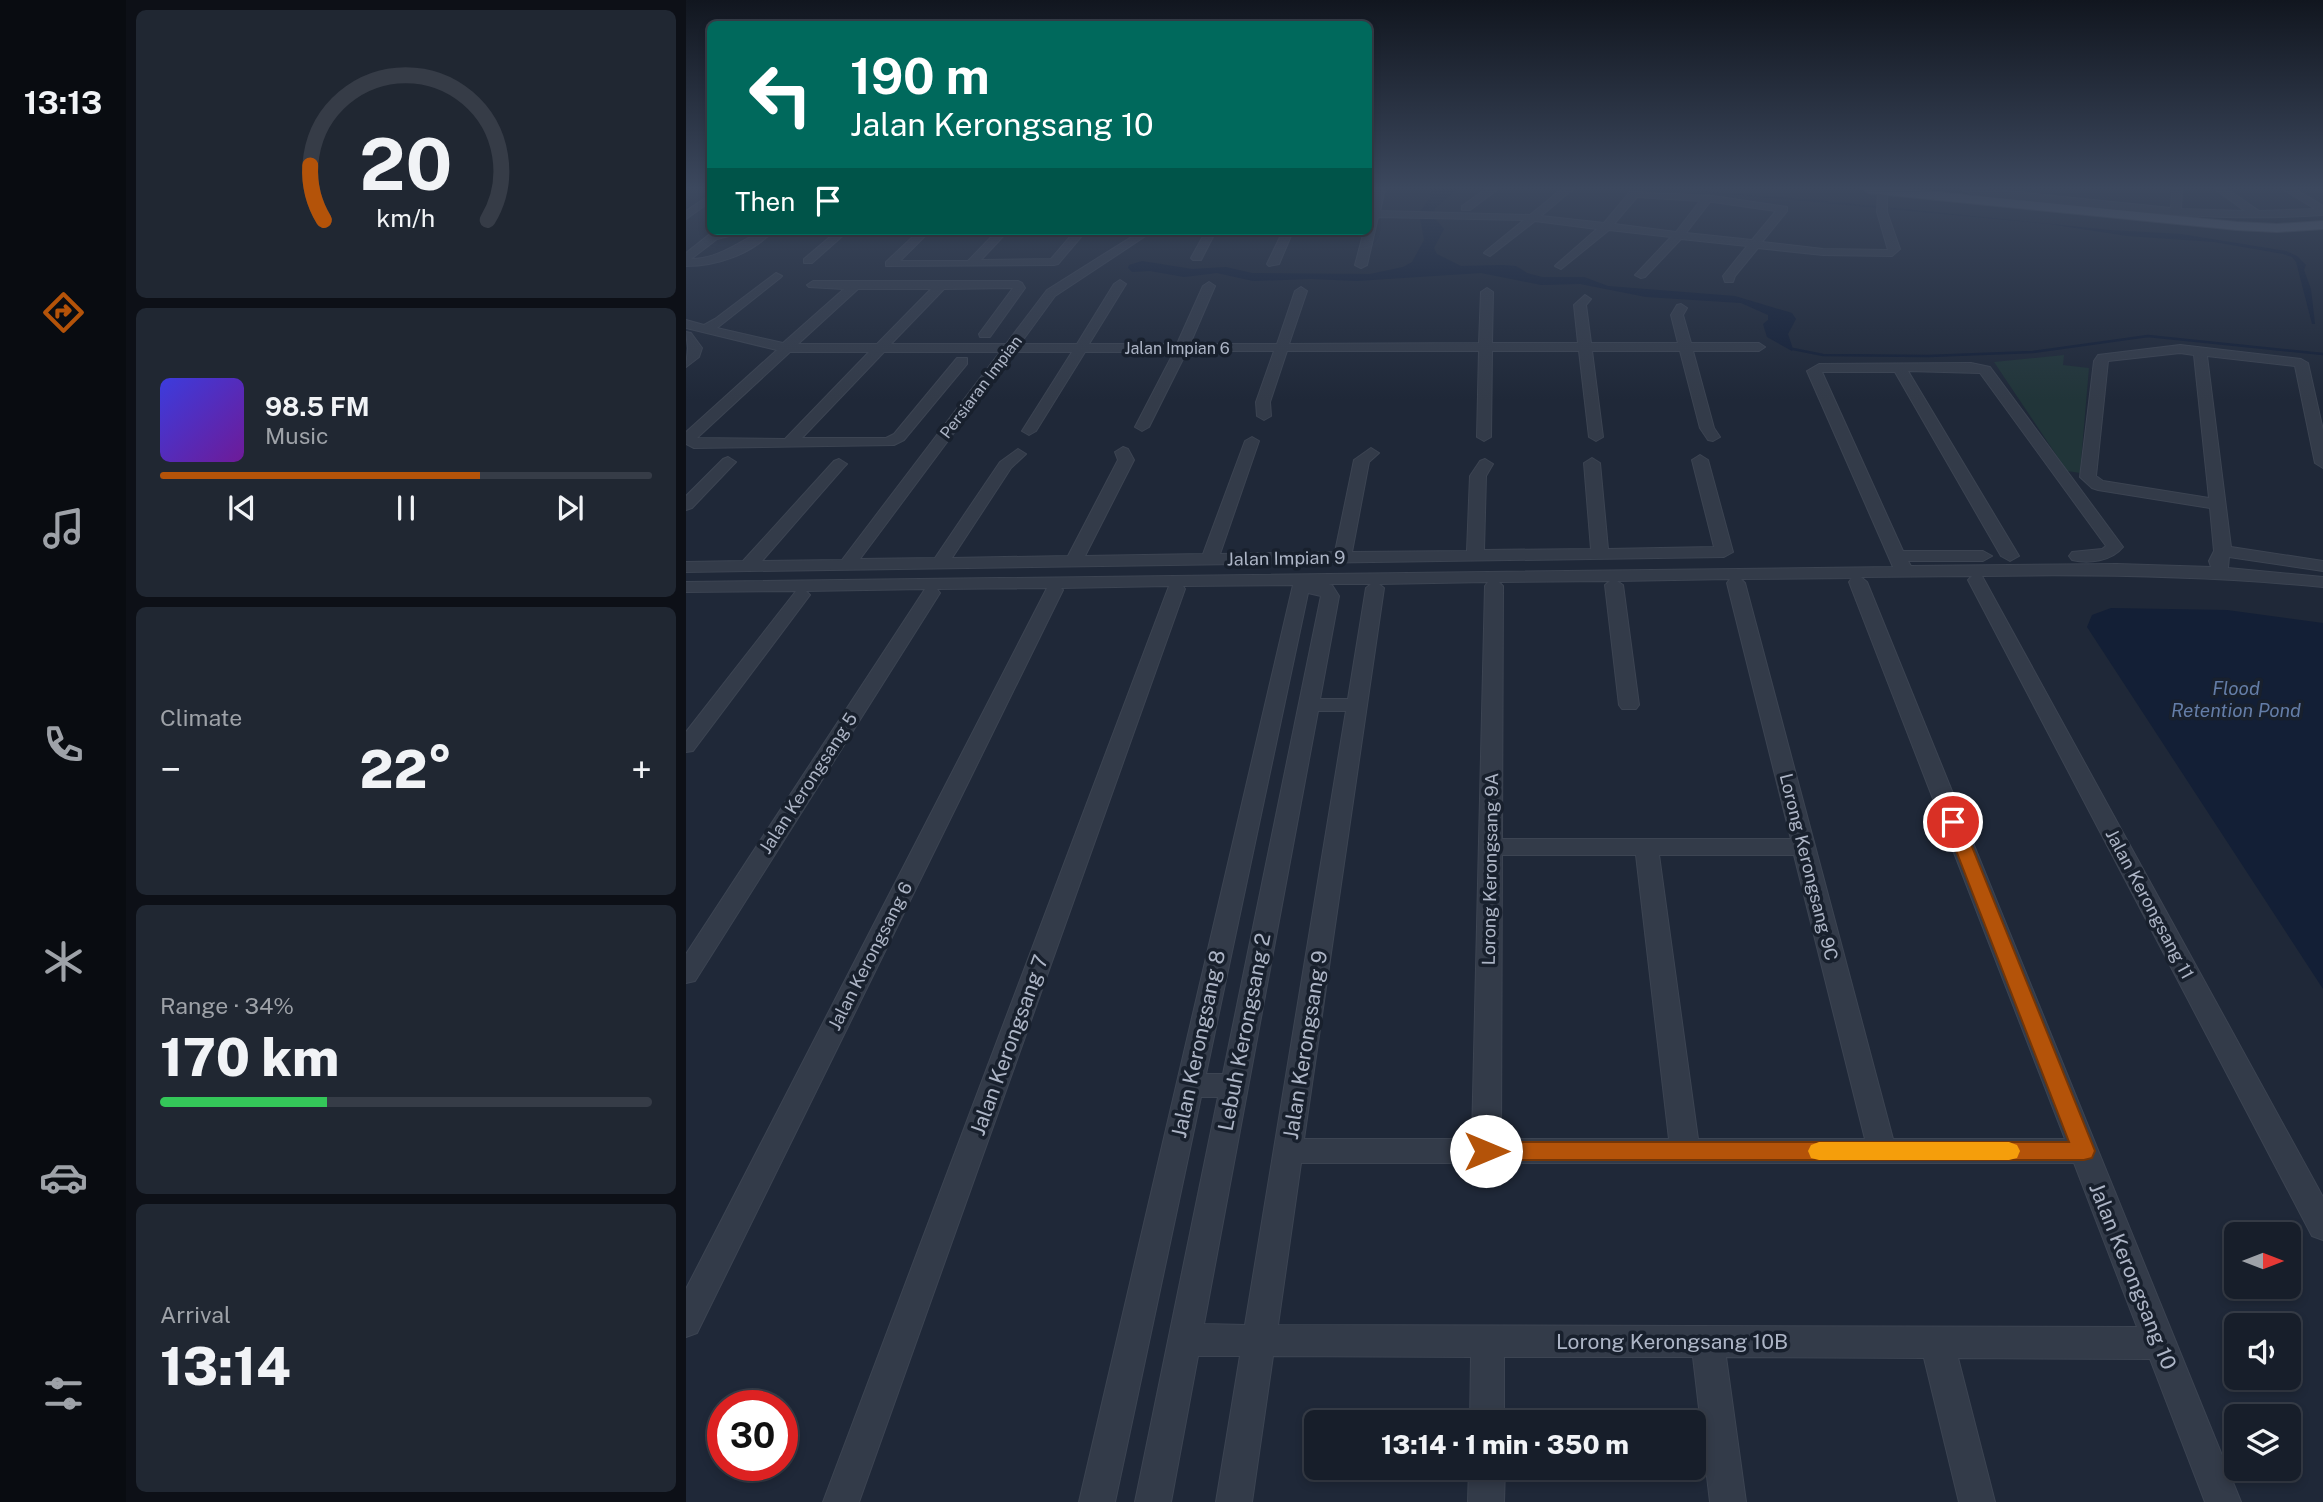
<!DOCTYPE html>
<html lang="en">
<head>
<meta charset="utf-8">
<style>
	:root { --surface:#171e2a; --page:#202732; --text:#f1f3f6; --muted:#9ea2a8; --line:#363c47; --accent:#b45309 }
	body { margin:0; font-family:"Public Sans",sans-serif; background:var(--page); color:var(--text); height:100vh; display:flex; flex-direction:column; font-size:26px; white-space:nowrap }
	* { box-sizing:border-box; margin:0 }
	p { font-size:23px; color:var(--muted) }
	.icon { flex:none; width:38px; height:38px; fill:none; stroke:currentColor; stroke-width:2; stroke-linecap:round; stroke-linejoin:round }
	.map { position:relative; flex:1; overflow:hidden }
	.details { display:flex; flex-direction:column; gap:10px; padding:10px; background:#0d1017; width:560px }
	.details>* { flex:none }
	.top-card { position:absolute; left:21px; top:21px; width:665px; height:214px; border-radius:10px; box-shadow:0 4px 10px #0003,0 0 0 2px var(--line); background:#00695c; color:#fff; overflow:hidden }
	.needle { width:46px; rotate:90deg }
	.fabs { position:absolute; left:1538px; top:1222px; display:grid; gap:14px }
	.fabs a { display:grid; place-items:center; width:77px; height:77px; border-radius:10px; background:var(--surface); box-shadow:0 4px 10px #0003,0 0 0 2px var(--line); font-size:35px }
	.speed { position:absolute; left:21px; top:1390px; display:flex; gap:14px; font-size:35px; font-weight:700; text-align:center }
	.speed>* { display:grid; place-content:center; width:91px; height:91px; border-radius:50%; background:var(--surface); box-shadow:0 4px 10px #0003,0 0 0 2px var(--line); line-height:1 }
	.speed .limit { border:10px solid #d22; background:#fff; color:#111 }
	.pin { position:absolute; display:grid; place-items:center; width:60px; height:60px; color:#fff; margin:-30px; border:4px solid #fff; border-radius:50%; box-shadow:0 2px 7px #0007 }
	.me { position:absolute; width:77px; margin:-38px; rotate:90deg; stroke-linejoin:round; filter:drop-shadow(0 0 5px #0008) }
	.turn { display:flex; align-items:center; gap:24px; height:147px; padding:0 28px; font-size:32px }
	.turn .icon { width:91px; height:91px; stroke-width:2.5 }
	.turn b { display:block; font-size:49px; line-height:60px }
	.then { display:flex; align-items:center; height:66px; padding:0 28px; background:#0003; gap:14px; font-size:26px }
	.big { font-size:52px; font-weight:800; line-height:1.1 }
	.details .widget { flex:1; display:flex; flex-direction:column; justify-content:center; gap:10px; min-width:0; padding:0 24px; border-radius:10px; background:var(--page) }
	.details .dial { align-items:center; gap:0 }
	.dial svg { height:182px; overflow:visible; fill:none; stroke:var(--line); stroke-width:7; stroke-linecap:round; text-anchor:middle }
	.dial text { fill:var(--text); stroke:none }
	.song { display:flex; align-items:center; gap:21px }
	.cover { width:84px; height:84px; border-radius:10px; background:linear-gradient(135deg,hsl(240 70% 55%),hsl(280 70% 35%)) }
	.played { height:7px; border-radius:4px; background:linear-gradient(90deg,var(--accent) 65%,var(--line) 65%) }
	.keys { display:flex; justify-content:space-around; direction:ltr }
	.heat { display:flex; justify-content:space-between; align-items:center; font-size:38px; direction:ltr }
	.charge { height:10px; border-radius:5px; background:linear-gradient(90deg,#34c759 34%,var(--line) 0) }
	.trip { position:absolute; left:618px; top:1410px; width:402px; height:70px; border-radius:10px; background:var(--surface); box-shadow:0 4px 10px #0003,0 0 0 2px var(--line); font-weight:800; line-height:70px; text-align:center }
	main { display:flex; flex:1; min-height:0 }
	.menu { display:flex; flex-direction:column; width:126px; justify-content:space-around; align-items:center; background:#090c11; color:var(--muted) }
	.menu .icon { width:49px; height:49px }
	.menu .active { color:var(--accent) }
	.menu b { font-size:32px; color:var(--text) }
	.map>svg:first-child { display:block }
	.green { fill:#213539 }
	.water { fill:#131f36 }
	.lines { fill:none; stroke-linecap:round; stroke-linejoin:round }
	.stream { stroke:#131f36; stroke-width:2.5 }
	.minor-casing { stroke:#3c4452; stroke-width:2 }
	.major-casing { stroke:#3c4452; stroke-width:2 }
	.minor { fill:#333b49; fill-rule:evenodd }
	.major { fill:#505969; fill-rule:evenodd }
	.route { fill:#b45309; stroke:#753606; stroke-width:2 }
	.slow { fill:#f59e0b }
	.labels { text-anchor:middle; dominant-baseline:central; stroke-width:7; stroke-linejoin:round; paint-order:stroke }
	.far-street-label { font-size:16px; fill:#adb5c6; stroke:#18202d }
	.street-label { font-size:18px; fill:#adb5c6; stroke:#18202d }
	.water-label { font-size:19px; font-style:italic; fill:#647da7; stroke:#18202d }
	.near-street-label { font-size:21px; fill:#adb5c6; stroke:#18202d }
</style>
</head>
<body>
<main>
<nav class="menu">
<b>13:13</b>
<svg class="icon active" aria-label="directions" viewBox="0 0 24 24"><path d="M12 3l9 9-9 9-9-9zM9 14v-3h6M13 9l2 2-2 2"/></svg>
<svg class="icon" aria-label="music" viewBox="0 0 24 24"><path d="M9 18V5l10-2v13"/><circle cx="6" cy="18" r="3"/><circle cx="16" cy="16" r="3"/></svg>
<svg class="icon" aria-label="phone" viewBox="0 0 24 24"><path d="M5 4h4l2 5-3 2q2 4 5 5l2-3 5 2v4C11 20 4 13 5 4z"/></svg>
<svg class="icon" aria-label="climate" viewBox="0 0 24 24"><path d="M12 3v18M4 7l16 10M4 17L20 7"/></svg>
<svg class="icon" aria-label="car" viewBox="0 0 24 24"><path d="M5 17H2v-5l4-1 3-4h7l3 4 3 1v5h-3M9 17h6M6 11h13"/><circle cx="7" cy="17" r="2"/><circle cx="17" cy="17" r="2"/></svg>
<svg class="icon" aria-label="filters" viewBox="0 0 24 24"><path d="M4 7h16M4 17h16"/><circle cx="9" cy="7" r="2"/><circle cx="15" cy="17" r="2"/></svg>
</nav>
<section class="details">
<div class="widget dial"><svg viewBox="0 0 100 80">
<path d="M14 69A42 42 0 1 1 86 69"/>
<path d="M14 69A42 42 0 0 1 8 45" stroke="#b45309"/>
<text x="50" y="56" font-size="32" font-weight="700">20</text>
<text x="50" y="72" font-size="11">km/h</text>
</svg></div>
<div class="widget">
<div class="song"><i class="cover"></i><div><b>98.5 FM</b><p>Music</p></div></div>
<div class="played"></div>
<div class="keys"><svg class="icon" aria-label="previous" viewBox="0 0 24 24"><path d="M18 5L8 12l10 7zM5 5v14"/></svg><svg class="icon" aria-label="pause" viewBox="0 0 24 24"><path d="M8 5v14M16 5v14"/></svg><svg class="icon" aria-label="next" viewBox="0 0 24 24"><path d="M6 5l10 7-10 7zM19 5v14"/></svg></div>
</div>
<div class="widget"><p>Climate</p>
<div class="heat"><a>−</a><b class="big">22°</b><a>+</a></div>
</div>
<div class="widget"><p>Range · 34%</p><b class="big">170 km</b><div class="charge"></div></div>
<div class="widget"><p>Arrival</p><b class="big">13:14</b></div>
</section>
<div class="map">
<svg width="1637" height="1502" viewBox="0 0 1637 1502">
	<rect width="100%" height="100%" fill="#1f2838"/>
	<polygon class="green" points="1378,355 1377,365 1403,368 1394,473 1381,471 1308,362"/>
	<g class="water">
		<polygon points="745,189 773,189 749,208 748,217 758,229 748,248 751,254 775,266 816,265 830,266 841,273 856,277 898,277 922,286 1049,296 1106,313 1110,319 1102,334 1107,349 1106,351 1081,337 1077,324 1082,320 1082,315 1055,303 960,297 894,284 855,285 795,273 671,281 625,279 567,281 531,273 498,277 464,271 446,272 442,268 443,265 456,261 506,269 540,267 566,273 684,274 717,267 726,262 738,240 733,213 744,198"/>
		<polygon points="988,189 1130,200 1424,230 1495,234 1600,251 1611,256 1620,265 1618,270 1625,289 1629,324 1626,324 1610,262 1606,257 1597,254 1528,242 1441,236 1363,224"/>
		<polygon points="1425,608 1541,610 1637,623 1637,989 1401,627 1406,615"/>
	</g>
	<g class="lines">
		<polyline class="stream" points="1107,349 1137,355 1242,356 1347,352 1462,336 1637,354"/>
		<g class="minor-casing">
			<g id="minor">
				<path d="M689 189H699L694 211 844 215 876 189H887L855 216 918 223 944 192 1027 196 1101 207V211L1076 242 1137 249 1202 250 1191 212 1192 191 1201 189V212L1214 249 1206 256 1137 255 1072 248 1049 276 1047 282H1039L1037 276 1061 246 995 239 959 277 955 278 949 275 951 273 985 237 923 230 875 269 869 266 871 264 911 229 849 221 804 256 798 253 800 251 838 220 692 217 681 265 675 268 669 265 678 231H682V211ZM951 197 1014 201 990 232 928 224ZM1024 202H1027L1090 211 1066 240 1000 233Z"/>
				<polygon points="800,189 812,189 784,210 776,210 776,206"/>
				<path d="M1275 189H1301L1485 208 1486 189H1496L1495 209 1559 211 1529 189H1541L1573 211 1629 209 1597 189H1609L1637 206V215C1539 222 1441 212 1343 201 1323 198 1292 199 1275 189Z"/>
				<polygon points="24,195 24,202 0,219 0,211"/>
				<path d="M39 231H63L31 239 5 259C41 259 61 231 87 231 65 254 32 266 0 266V253L24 234Z"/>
				<polygon points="151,231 162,231 126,263 118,263 118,259"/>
				<polygon points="233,231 244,231 214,261 282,261 311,231 322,231 295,260 365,259 389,231 400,231 372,264 368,265 200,266 200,262"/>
				<path d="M455 231H467L369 296 334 344H391L428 284 434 280 440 284 403 344H491L517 286 523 282 529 286 504 344H591L609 291 615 287 621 291 603 344 793 343 795 292 801 288 807 292 806 343H892L888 305 899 295 905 299 900 305 905 343H992L985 315 991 305 995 304 1001 308 997 315 1005 343H1073L1079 347 1073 351H1007L1028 428 1034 437 1027 441 1022 440 1014 428 994 351H906L917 437 910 441 903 437 893 351H806L805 437 798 441 791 437 793 351H601L584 402 585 416 578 420 571 416 570 402 588 351H501L463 427 456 431 449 427 488 352H399L350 431 343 435 336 431 386 352H328L174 559 249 558 314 462 332 449 340 454 325 468 266 558 382 556 432 460 429 452 437 447 442 449 448 460 399 556 517 554 559 441 566 437 573 441 534 554 649 552 668 460 685 448 693 453 683 462 666 552 781 551 784 476 794 461 799 459 807 464 800 476 798 550 905 549 898 463 906 458 914 463 922 549 1028 547 1006 460 1014 455 1022 460 1047 552 1038 557 0 572V562L57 561 148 461 153 459 161 464 158 467 76 561 156 560 314 352H198L116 438H200L208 434 271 358H281V364L218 440 208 445 8 448 0 444V432L91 350 0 328V320L18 325 29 319 90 273 96 276 94 278 31 328 97 343 158 289 123 287 121 285 127 281H332L336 283 339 288 304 337H294L293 334 327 288 258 289 205 344H320L361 290ZM172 289H245L191 344H112ZM104 352H183L99 439 11 438Z"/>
				<polygon points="520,231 530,231 515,260 507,260 505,258"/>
				<polygon points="597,231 607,231 593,264 583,266 581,264"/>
				<polygon points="0,332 5,333 16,348 13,357 0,367 2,348"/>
				<path d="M1494 345 1615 359 1622 363 1637 430V468L1629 463 1609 366 1521 356 1545 547 1637 561V571L1543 557 1542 568 1637 577V587C1523 576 1410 574 1296 576L1637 1197V1240L1626 1236 1282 580 1286 576 1175 577 1181 582 1555 1502H1519L1464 1359 1272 1358 1309 1502H1273L1238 1358 1040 1357 1060 1502H1024L1007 1357H818V1423H784L785 1357 587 1356 566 1502H530L554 1356H512L485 1502H449L532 1097H515L429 1502H393L607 585 497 586 499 589 173 1502H137L483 586 375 588 377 590 11 1333 0 1337V1289L361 588 251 589 254 593 9 981 0 983V954L239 589 120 591 124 595 7 751 0 752V732L110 591 0 592V582L1207 567 1121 371 1133 364 1285 363 1304 367 1437 547C1426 561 1403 564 1386 560L1383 556 1386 552 1416 549 1420 546 1294 373 1222 371 1333 556 1324 561 1315 556 1209 372H1136L1217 551H1297L1306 556 1297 561H1222L1225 566 1431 564 1525 567 1523 561 1528 551 1524 508 1412 490 1406 488 1394 477 1408 361 1412 355ZM1494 353 1508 355 1523 498 1417 481 1410 476 1422 361ZM1166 578 1163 582 1379 1139H1207L1059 583 1055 579 1169 578ZM1044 579 1041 583 1105 839H816L817 586 813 582 924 581 919 585 933 705 936 709H950L953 705 937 585 931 581ZM802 582 799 586 786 1139H618L698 588 693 584ZM642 584H685L680 588 662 699H634L653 596 646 585ZM622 593 635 596 537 1074H520ZM632 711H660L559 1325 518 1324ZM816 855H950L983 1139H815ZM973 855H1108L1179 1139H1012ZM615 1163H1388L1451 1327 592 1325Z"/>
				<polygon points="42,457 50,462 47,465 6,508 0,510 0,496 37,459"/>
				<polygon points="783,1468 819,1468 818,1502 782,1502"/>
			</g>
		</g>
		<g class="major-casing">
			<polygon id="major" points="1176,189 1222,189 1551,222 1591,224 1637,221 1637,229 1591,232 1551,230 1182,193"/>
		</g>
		<use href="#minor" class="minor"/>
		<use href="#major" class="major"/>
	</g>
	<linearGradient id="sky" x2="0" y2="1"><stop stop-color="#11161f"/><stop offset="0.47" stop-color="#3c485e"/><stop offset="1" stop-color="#3c485e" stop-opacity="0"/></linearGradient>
	<rect width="1637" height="400" fill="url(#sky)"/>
	<polygon class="route" points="1267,816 1276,822 1409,1151 1406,1158 1398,1160 800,1160 793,1158 789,1151 793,1144 800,1142 1383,1142 1259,822"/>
	<polygon class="slow" points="1133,1142 1323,1142 1331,1145 1334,1151 1331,1158 1323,1160 1133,1160 1125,1158 1122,1151 1125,1145"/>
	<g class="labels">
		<g class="far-street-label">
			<text x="491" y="348">Jalan Impian 6</text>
			<text transform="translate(295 387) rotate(-53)">Persiaran Impian</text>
		</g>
		<g class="street-label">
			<text transform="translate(600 558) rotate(-1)">Jalan Impian 9</text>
			<text transform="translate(122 783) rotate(-57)">Jalan Kerongsang 5</text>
			<text transform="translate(1123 867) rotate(76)">Lorong Kerongsang 9C</text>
			<text transform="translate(804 869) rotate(-89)">Lorong Kerongsang 9A</text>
			<text transform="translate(1464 904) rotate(62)">Jalan Kerongsang 11</text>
			<text transform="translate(184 956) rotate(-63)">Jalan Kerongsang 6</text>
		</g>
		<g class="water-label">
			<text x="1550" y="688">Flood<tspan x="1550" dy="22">Retention Pond</tspan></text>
		</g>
		<g class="near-street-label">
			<text transform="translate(558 1032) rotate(-79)">Lebuh Kerongsang 2</text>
			<text transform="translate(512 1044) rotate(-78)">Jalan Kerongsang 8</text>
			<text transform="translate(323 1045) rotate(-70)">Jalan Kerongsang 7</text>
			<text transform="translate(619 1045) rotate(-81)">Jalan Kerongsang 9</text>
			<text transform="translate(1447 1276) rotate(68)">Jalan Kerongsang 10</text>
			<text x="986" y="1341">Lorong Kerongsang 10B</text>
		</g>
	</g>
</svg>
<div class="fabs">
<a><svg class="needle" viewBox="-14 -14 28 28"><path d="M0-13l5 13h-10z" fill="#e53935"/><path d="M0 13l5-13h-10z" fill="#9ea2a8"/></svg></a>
<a><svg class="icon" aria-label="sound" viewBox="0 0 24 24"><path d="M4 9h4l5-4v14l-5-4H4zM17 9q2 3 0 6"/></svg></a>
<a><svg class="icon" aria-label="layers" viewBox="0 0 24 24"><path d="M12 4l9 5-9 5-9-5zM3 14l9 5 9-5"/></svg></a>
</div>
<div class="speed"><div class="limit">30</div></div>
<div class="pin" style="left:1267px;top:822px;background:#d93025"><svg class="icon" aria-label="arrive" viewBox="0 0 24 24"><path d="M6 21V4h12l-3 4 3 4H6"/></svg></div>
<svg class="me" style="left:800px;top:1151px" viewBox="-20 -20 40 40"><circle r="19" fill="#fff"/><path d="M0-13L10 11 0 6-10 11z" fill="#b45309"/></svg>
<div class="trip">13:14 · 1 min · 350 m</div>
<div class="top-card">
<div class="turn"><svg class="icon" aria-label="left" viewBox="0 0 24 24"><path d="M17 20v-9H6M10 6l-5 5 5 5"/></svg><div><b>190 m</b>Jalan Kerongsang 10</div></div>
<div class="then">Then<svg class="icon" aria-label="arrive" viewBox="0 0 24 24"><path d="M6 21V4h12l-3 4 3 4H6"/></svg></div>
</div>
</div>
</main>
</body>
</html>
